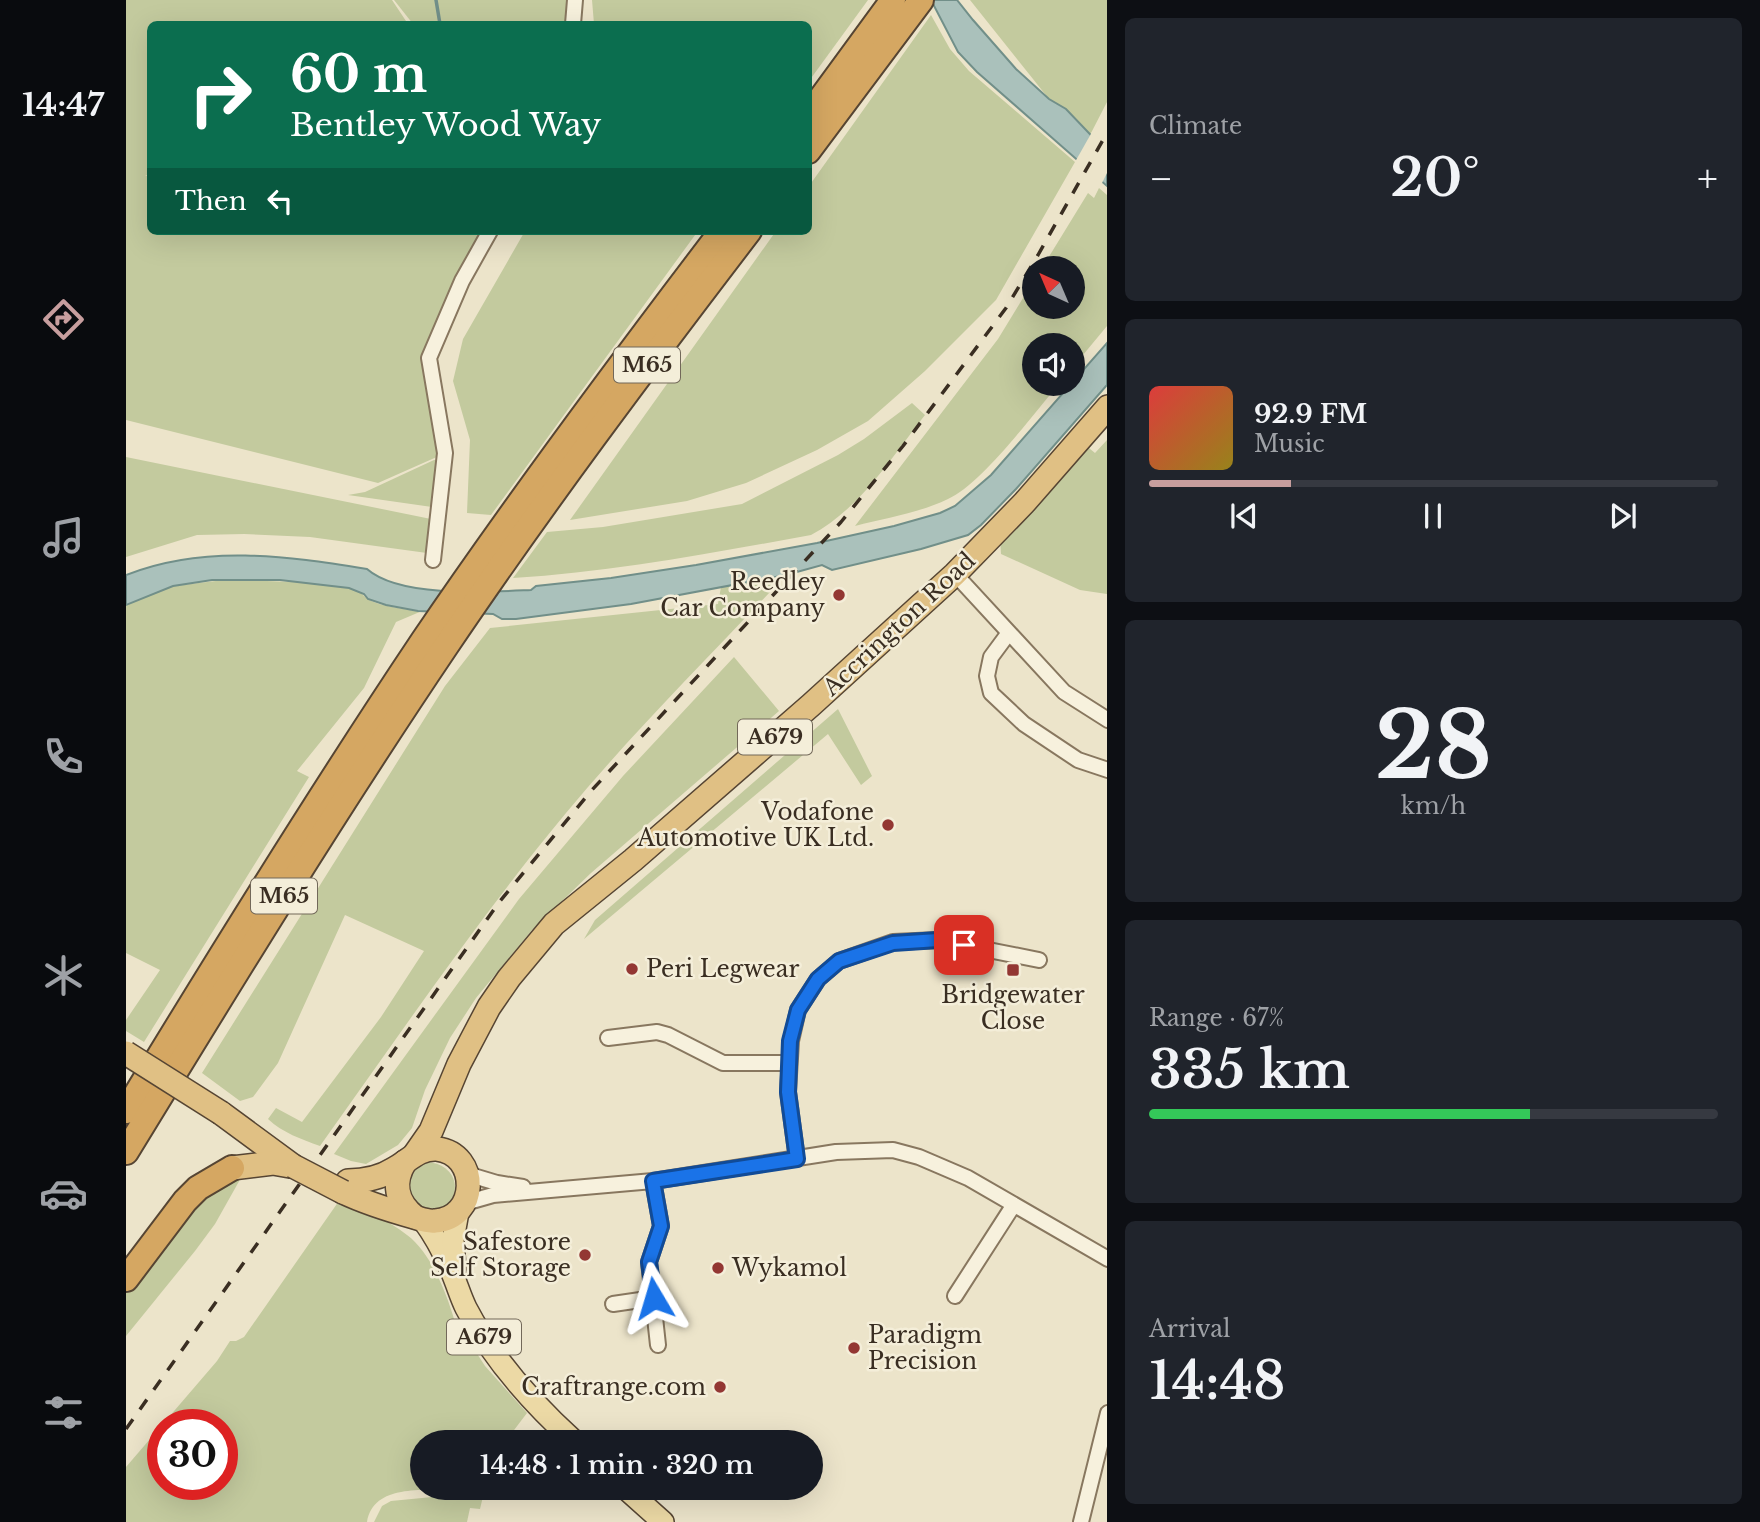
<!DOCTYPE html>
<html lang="en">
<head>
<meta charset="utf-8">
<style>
	:root { --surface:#171b24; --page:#20242c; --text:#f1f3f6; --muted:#9ea1a6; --line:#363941; --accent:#c79e9e }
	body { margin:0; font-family:"Libre Baskerville",serif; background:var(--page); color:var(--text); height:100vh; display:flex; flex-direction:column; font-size:26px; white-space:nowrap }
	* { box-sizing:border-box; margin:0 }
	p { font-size:23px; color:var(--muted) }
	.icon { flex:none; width:38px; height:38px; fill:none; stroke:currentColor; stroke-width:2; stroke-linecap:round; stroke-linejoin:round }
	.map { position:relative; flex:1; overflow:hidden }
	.panel { display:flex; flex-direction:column; gap:18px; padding:18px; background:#0d0f14; width:653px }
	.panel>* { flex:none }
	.top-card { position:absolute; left:21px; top:21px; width:665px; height:214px; border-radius:10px; box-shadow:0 7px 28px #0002; background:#0b6e4f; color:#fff; overflow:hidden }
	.needle { width:46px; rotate:316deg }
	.tools { position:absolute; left:896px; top:256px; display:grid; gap:14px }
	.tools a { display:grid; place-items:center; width:63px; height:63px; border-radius:50%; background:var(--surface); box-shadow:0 7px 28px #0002; font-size:35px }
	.speed { position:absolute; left:21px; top:1409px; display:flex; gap:14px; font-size:35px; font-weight:700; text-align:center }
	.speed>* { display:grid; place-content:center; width:91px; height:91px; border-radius:50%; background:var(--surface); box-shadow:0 7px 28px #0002; line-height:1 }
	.speed .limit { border:10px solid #d22; background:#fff; color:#111 }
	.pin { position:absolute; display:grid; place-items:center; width:60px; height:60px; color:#fff; margin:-30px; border-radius:14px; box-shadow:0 4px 10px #0006 }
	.me { position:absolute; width:77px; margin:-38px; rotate:353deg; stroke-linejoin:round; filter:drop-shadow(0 0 5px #0008) }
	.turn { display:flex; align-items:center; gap:24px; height:147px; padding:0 28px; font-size:32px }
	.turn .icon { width:91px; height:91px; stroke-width:2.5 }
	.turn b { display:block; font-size:49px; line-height:60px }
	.then { display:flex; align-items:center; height:66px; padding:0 28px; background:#0003; gap:14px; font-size:26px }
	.big { font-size:52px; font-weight:600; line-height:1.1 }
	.panel .tile { flex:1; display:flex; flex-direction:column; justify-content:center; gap:10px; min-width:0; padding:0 24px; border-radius:10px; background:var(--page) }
	.panel .dial { align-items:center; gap:0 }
	.dial b { font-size:91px; line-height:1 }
	.song { display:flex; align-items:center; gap:21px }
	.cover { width:84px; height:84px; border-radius:10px; background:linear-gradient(135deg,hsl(0 70% 55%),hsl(50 70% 35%)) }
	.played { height:7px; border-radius:4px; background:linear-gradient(90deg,var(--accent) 25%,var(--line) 25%) }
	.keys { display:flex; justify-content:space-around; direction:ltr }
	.heat { display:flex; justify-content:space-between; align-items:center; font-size:38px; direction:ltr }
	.charge { height:10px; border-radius:5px; background:linear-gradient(90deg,#34c759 67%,var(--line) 0) }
	.trip { position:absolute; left:284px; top:1430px; width:413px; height:70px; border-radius:35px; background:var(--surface); box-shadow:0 7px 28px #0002; font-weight:600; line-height:70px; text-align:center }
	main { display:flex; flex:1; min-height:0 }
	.menu { display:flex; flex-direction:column; width:126px; justify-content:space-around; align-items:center; background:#090b0e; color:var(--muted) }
	.menu .icon { width:49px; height:49px }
	.menu .on { color:var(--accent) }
	.menu b { font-size:32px; color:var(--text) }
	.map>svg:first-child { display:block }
	.green { fill:#c3ca9e; fill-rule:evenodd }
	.water { fill:#aac1bb; stroke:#718f89; stroke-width:2 }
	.pier { fill:#ece4ca }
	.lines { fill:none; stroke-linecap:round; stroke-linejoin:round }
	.stream { stroke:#718f89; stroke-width:3.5 }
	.minor-casing { stroke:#88775f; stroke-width:18 }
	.primary-casing { stroke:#564533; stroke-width:24 }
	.trunk-casing { stroke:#564533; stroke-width:26 }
	.motorway-casing { stroke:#564533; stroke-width:28 }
	.minor { stroke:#f7f1dd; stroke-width:14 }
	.primary { stroke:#ecd9a5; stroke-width:21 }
	.trunk { stroke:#e0c084; stroke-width:23 }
	.motorway { stroke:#d5a762; stroke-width:24 }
	.rail { stroke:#3a2e22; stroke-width:3.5; stroke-dasharray:12 12; stroke-linecap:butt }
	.trunk-bridge-casing { stroke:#564533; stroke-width:26; stroke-linecap:butt }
	.trunk-bridge { stroke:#e0c084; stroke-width:23 }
	.route-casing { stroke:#114b97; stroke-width:18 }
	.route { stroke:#1a73e8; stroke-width:12 }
	.poi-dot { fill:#933733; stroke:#f4eed9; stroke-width:2.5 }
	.labels { text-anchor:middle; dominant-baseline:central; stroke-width:5; stroke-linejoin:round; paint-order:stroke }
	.shield { fill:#f4eed9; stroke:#726859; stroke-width:2 }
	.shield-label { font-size:21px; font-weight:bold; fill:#3a2e22 }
	.poi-label { font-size:23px; fill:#3a2e22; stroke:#f4eed9; text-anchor:end }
	.street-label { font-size:23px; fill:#3a2e22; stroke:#f4eed9 }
</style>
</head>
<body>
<main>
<nav class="menu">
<b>14:47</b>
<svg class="icon on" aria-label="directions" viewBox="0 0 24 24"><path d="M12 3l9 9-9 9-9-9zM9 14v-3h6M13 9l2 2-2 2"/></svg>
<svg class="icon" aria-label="music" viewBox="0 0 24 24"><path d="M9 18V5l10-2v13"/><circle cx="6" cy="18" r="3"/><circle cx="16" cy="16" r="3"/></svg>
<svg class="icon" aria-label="phone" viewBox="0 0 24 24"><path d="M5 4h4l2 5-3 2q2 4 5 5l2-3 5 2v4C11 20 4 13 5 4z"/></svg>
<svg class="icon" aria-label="climate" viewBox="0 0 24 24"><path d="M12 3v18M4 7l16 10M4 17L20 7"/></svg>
<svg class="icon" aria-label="car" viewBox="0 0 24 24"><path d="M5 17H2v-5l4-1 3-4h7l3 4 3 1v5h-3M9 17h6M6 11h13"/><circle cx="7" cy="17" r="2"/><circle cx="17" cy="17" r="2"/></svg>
<svg class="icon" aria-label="filters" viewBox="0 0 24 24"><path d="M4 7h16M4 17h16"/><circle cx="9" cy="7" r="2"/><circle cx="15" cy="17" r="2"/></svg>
</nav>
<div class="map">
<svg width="982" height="1522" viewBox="0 0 982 1522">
	<rect width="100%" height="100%" fill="#ece4ca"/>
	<g class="green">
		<polygon points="0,0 266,0 282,24 24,24 24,175 19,175 24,177 24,231 357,231 298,369 313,456 252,483 0,420"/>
		<polygon points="268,0 448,0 446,24 287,24"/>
		<polygon points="466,0 742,0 683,81 682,24 468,24"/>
		<polygon points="844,0 981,0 981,102 964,135 940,109 923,99"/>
		<polygon points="805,15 824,49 843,71 949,162 870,300 799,371 742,421 691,450 620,483 561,501 444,520 650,231 682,231 683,186"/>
		<path d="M973 188 981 195V326L947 367V345H908V383H934C907 414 856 484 822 499 793 513 759 518 729 526L872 339 908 280V306H947V268H916L962 193 968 198Z"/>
		<polygon points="399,231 572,231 365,515 341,513 344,440 327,381 337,339"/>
		<path d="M786 403 799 415C765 458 734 509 685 535 586 553 487 572 387 578L421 532 477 527 616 504 712 455 738 439Z"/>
		<polygon points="981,440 981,594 954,590 875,554 874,537 958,444 969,453"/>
		<polygon points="0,457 305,519 301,553 184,537 118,534 71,535 0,557"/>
		<polygon points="308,460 311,460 306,507 222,495 239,492"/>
		<path d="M660 575C586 654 509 730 440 813 352 919 274 1034 194 1146 175 1139 157 1133 142 1119L150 1108 176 1122 255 1017 298 951 219 915 152 1063 127 1097 114 1101 76 1073 319 686 364 628 592 604 595 587Z"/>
		<path d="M107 579C148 583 189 579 229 590 236 592 236 595 242 599 251 606 283 610 296 611L270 622 238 688 171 771 183 777 18 1042 0 1031V1020L34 970 0 953V605L47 586Z"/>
		<polygon points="608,657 653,711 465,873 406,930 350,998 324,1038 299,1090 286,1128 272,1145 240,1164 225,1161 208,1154 393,899 497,776"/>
		<polygon points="712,709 746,776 735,785 702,734 458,939 469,920"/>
		<path d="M300 1162C332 1163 340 1198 311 1212L287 1208 279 1177 284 1170Z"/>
		<polygon points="116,1176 89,1224 69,1251 0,1336 0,1293 72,1198"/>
		<path d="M215 1198C237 1210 262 1220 281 1235 307 1254 323 1300 331 1329L337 1332 359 1366 401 1413 379 1442H296V1488H327C297 1492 248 1483 241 1522H0V1467L91 1361 104 1341H110L118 1337ZM37 1424H96V1484H37Z"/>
		<polygon points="349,1488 359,1488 354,1509 344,1508 341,1522 248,1522 256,1506 265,1501 327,1495"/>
	</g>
	<g class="water">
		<polygon points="805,0 831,0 847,20 890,69 923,99 940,109 981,152 981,186 851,72 832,52"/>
		<path d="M981 343V385L890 489 855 525 842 535 795 549 706 570 696 565 660 575 505 604 390 619H376L367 614 292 611 260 605 242 599 238 594 223 588 154 580H86L47 586 0 605V575C78 544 160 556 241 569 274 598 362 592 405 590L410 586 485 578 570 565 691 543 768 526 814 513 829 506 865 475Z"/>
	</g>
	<polygon class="pier" points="966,132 982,147 981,173 975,185 949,162"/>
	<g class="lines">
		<polyline class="stream" points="310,0 314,24"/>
		<g class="minor-casing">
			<g id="minor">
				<polyline points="447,24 449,0"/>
				<polyline points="307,560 319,453 303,358 336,281 364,231"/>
				<polyline points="829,574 938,692 982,720"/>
				<polyline points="882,634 865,657 861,676 865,693 898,724 952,760 982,770"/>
				<polyline points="482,1038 531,1032 542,1035 597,1063 663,1063"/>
				<polyline points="671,1159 662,1092 665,1041 672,1010 692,979 713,961 767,942 812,940 913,960"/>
				<polyline points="341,1174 371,1183 397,1187"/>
				<polyline points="527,1181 535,1226 523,1262 532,1345"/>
				<polyline points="339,1203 367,1195 527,1181 710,1152 767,1150 793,1157 842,1178 982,1259"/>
				<polyline points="829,1296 887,1206"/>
				<polyline points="487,1304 528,1298"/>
				<polyline points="955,1522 982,1413"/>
			</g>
		</g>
		<g class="primary-casing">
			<g id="primary">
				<path d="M297 1220C311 1239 322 1261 330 1283 333 1291 336 1300 340 1308 366 1358 407 1404 449 1442"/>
				<polyline points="329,1269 327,1240 332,1212"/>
				<polyline points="499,1488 537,1522"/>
			</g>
		</g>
		<g class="trunk-casing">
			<g id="trunk">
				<polyline points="95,1113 167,1166"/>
				<polyline points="289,1154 305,1131 333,1064 363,1007 383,978 428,924 507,860 685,705 829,574 898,503 982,407"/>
				<path d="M279 1162C266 1183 270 1202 289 1217"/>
				<polyline points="106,1168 147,1163 164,1166"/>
				<path d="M217 1192C240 1203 263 1210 288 1217 295 1219 301 1222 309 1221 352 1219 354 1154 311 1149 292 1148 283 1161 268 1169 254 1178 239 1181 222 1181"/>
			</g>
		</g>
		<g class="motorway-casing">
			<g id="motorway">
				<polyline points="682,116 767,0"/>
				<polyline points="682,151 795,0"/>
				<path d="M0 1111C96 953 194 795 297 641 392 501 493 366 596 231"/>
				<path d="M0 1152C104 982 208 812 320 646 416 504 519 367 623 231"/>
				<polyline points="0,1279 59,1201 72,1188 106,1168"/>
			</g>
		</g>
		<use href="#minor" class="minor"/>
		<use href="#primary" class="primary"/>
		<use href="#trunk" class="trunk"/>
		<use href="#motorway" class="motorway"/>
		<polyline class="rail" points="0,1429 374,901 465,791 715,522 777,446 880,308 912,255 982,131"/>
		<g class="trunk-bridge-casing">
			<g id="trunk-bridge">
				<polyline points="0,1053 95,1113"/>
				<polyline points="167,1166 217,1192"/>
			</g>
		</g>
		<use href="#trunk-bridge" class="trunk-bridge"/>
	</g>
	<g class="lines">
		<g class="route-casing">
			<polyline id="route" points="528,1298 523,1262 535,1226 527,1181 671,1159 662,1092 664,1041 672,1010 692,979 713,961 767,943 812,940 838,945"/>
		</g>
		<use href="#route" class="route"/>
	</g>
	<g class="poi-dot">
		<circle cx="713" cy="595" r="7"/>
		<circle cx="762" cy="825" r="7"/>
		<circle cx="506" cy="969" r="7"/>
		<rect x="880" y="963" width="14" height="14" rx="3.5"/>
		<circle cx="459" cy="1255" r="7"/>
		<circle cx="592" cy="1268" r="7"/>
		<circle cx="728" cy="1348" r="7"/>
		<circle cx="594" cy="1387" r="7"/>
	</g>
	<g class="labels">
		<g class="shield">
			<rect x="488" y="347.5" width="66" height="35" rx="5"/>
			<rect x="612" y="719.5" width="74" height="35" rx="5"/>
			<rect x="125" y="878.5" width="66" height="35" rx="5"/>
			<rect x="321" y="1319.5" width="74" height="35" rx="5"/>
		</g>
		<g class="shield-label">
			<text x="521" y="365">M65</text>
			<text x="649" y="737">A679</text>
			<text x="158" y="896">M65</text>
			<text x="358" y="1337">A679</text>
		</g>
		<g class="poi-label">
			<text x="699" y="582">Reedley<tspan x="699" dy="26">Car Company</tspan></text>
			<text x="748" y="812">Vodafone<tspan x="748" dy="26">Automotive UK Ltd.</tspan></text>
			<text x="520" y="969" text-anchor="start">Peri Legwear</text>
			<text x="887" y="995" text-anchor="middle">Bridgewater<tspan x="887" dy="26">Close</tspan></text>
			<text x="445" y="1242">Safestore<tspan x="445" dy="26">Self Storage</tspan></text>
			<text x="606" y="1268" text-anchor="start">Wykamol</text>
			<text x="742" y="1335" text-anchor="start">Paradigm<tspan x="742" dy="26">Precision</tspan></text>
			<text x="580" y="1387">Craftrange.com</text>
		</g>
		<g class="street-label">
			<text transform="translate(773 624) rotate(-43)">Accrington Road</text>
		</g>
	</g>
</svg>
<div class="tools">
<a><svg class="needle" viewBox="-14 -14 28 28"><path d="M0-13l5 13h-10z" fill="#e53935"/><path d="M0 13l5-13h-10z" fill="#9ea1a6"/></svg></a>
<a><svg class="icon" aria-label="sound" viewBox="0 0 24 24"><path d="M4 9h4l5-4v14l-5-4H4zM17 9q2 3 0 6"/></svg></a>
</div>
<div class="speed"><div class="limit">30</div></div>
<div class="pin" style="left:838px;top:945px;background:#d93025"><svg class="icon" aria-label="arrive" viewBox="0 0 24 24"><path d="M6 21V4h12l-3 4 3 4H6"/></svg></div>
<svg class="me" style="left:528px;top:1298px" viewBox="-20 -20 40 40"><path d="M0-17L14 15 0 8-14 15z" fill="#1a73e8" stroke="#fff" stroke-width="4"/></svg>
<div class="trip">14:48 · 1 min · 320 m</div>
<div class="top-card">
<div class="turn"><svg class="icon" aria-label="right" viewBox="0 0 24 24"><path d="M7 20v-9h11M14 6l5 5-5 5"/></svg><div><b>60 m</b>Bentley Wood Way</div></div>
<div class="then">Then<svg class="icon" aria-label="left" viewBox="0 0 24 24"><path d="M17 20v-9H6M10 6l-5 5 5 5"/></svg></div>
</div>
</div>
<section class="panel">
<div class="tile"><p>Climate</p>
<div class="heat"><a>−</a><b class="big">20°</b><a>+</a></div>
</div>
<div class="tile">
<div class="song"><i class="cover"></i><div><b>92.9 FM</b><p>Music</p></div></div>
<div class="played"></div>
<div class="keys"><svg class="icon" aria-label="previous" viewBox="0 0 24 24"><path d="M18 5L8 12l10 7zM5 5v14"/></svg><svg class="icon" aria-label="pause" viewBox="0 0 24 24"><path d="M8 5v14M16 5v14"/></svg><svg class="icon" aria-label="next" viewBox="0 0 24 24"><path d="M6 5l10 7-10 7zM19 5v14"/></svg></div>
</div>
<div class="tile dial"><b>28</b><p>km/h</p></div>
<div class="tile"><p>Range · 67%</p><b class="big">335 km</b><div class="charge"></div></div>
<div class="tile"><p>Arrival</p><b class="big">14:48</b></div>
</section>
</main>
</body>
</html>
